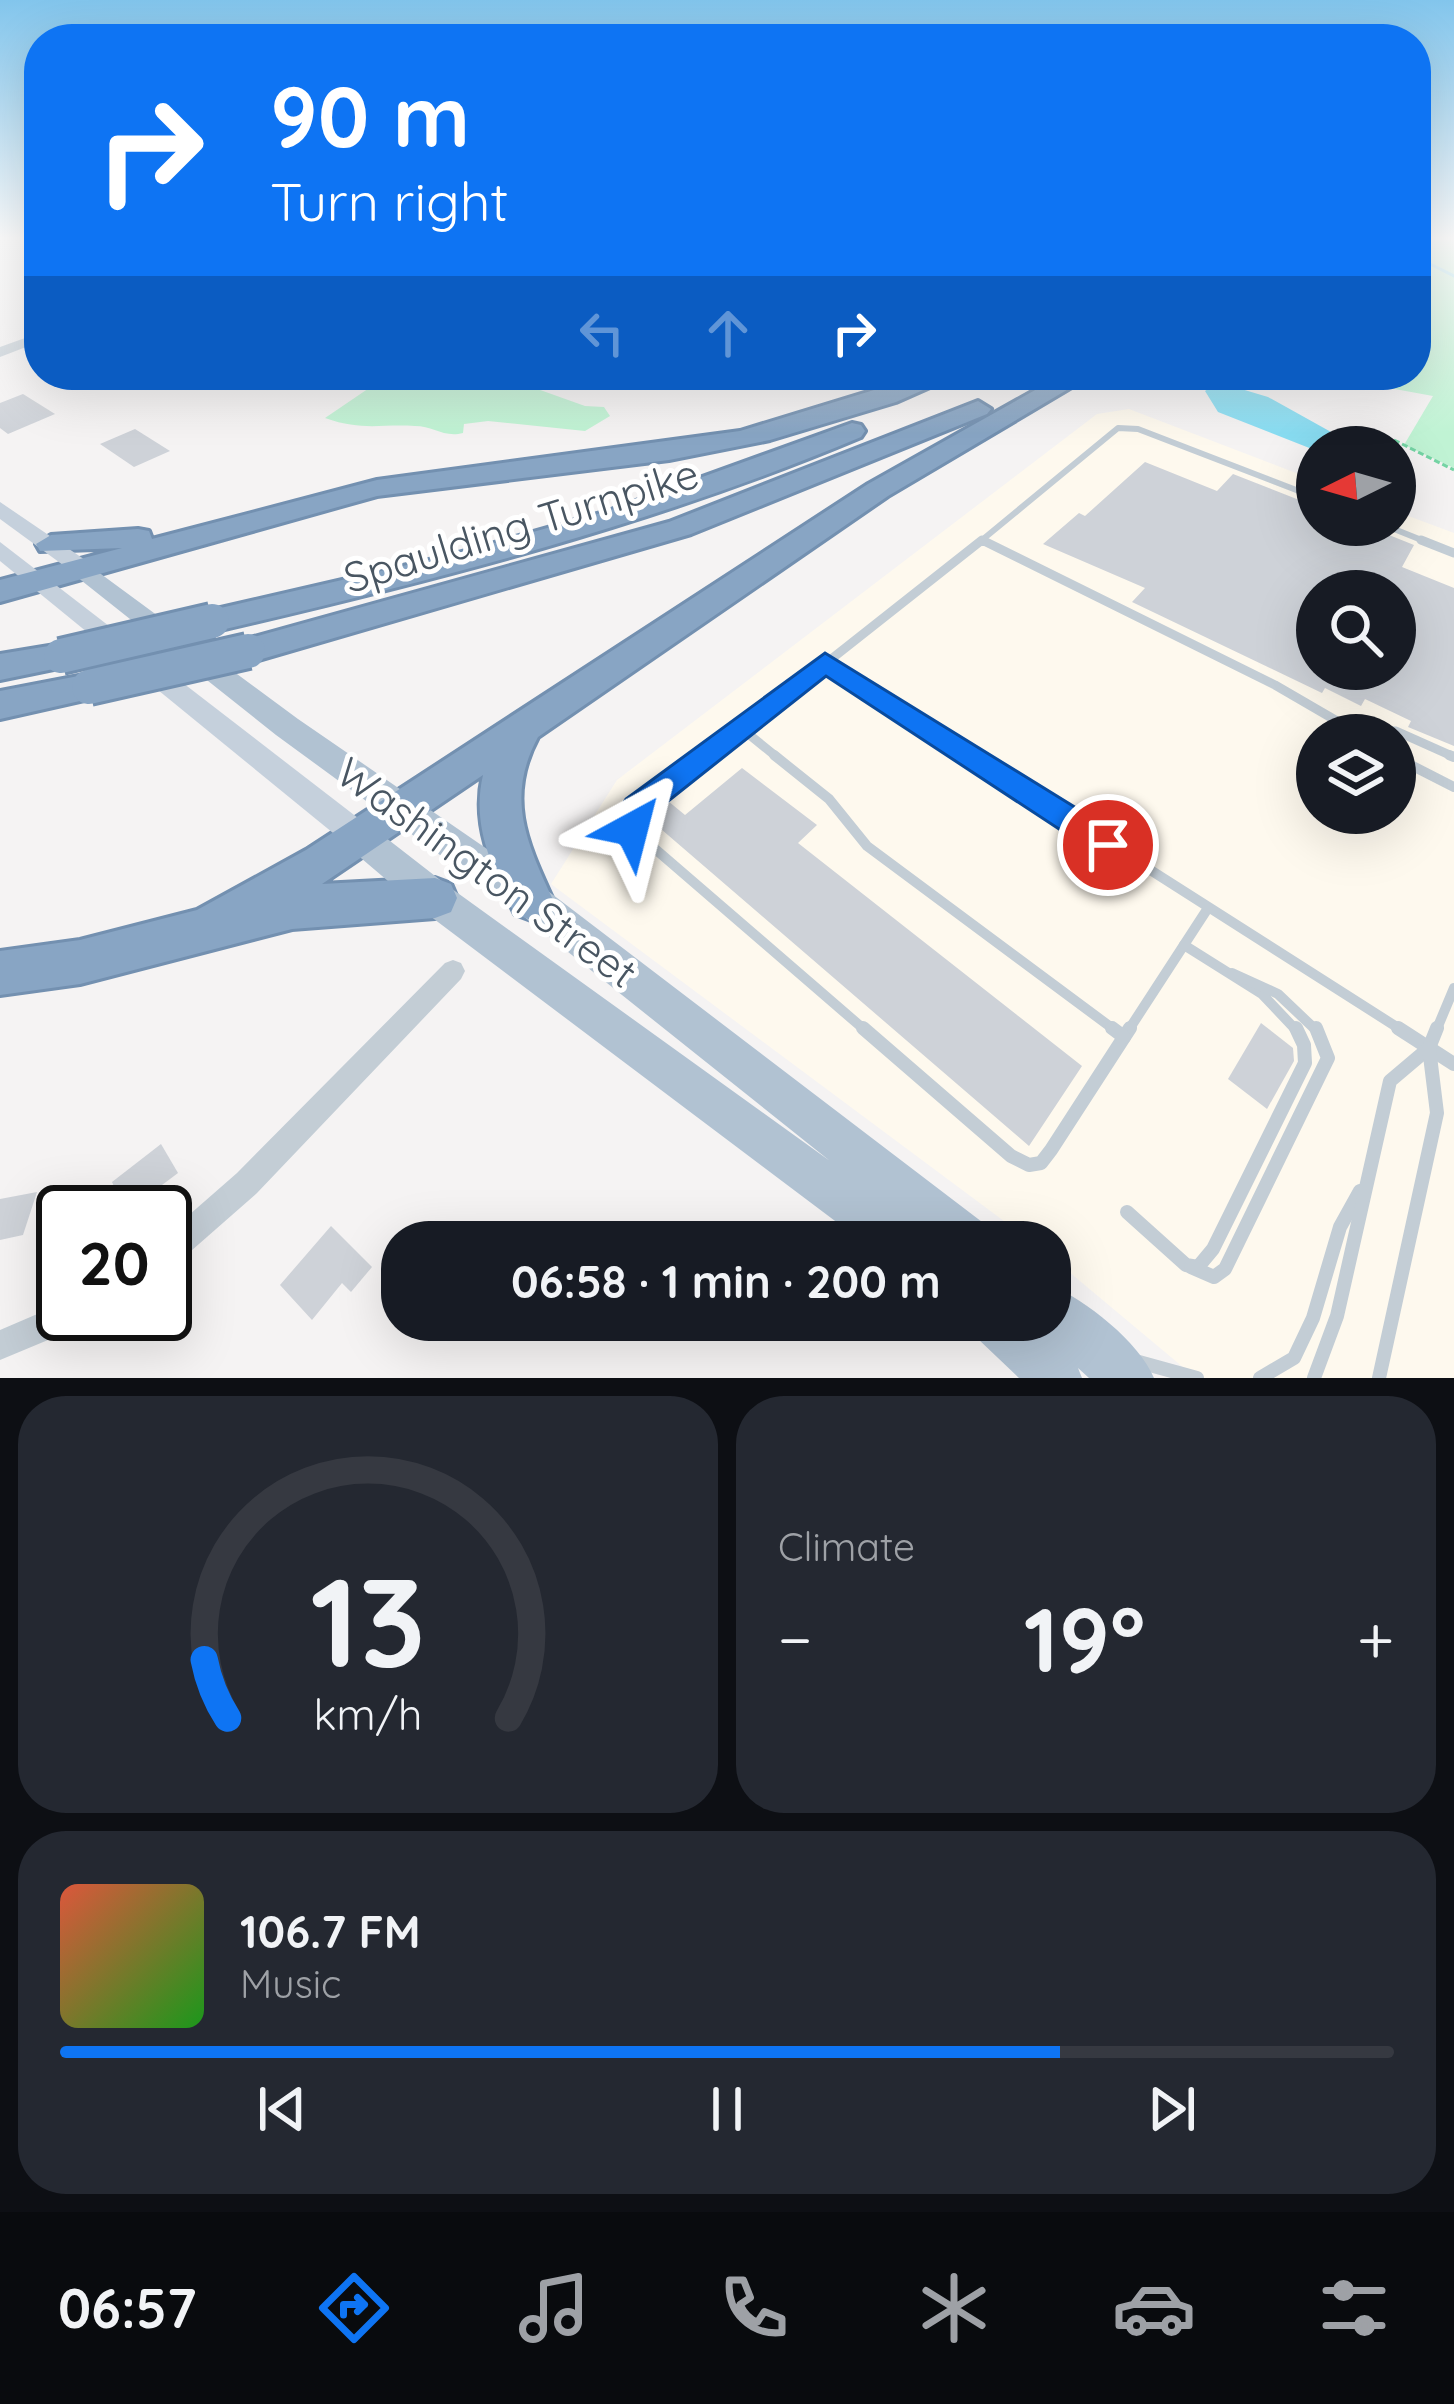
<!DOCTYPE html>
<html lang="en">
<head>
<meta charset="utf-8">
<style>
	:root { --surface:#171b24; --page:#242831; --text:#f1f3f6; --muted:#9ea1a6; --line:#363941; --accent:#0e74f3 }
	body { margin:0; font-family:Quicksand,sans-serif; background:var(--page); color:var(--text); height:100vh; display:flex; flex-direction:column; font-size:45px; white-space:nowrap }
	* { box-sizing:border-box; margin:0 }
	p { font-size:39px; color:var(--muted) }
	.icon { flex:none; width:66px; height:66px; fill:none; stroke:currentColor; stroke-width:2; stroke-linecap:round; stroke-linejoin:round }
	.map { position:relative; height:1378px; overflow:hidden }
	.panel { display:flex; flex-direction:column; gap:18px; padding:18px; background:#0d0f14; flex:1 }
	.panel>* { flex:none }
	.top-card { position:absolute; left:24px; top:24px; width:1407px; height:366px; border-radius:48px; box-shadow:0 12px 48px #0002; background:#0e74f3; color:#fff; overflow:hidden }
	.needle { width:78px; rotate:265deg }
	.fabs { position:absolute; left:1296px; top:426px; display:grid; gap:24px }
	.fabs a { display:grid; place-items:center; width:120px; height:120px; border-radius:50%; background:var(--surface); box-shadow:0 12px 48px #0002; font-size:60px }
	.speed { position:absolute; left:36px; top:1185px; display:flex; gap:24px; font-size:60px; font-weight:700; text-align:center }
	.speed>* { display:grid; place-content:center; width:156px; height:156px; border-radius:50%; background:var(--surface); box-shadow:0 12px 48px #0002; line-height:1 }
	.speed .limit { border:6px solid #111; border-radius:18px; background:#fff; color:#111 }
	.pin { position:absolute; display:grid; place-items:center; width:102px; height:102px; color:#fff; margin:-51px; border:6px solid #fff; border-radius:50%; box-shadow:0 3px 12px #0007 }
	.me { position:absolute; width:132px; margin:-66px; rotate:38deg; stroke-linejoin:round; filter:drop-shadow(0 0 9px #0008) }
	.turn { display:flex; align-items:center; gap:42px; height:252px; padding:0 48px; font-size:54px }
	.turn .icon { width:156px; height:156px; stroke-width:2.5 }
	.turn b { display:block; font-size:84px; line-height:102px }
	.lanes { display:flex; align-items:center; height:114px; padding:0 48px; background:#0003; justify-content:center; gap:60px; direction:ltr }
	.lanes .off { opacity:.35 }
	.big { font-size:90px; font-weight:700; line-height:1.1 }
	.panel .card { flex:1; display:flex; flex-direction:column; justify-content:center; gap:18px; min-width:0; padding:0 42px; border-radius:48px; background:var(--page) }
	.panel .dial { align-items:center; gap:0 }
	.dial svg { height:312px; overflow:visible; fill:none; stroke:var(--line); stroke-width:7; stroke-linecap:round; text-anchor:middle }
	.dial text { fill:var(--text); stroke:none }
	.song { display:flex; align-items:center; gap:36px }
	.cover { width:144px; height:144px; border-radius:18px; background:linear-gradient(135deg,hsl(10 70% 55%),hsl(120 70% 35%)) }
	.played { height:12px; border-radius:6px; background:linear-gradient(90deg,var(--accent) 75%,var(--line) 75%) }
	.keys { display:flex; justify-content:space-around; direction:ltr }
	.heat { display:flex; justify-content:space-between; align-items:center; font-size:66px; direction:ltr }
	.panel .tiles { flex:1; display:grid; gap:18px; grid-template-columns:1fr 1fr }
	.card:last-child { grid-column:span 2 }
	.trip { position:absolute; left:381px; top:1221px; width:690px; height:120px; border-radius:48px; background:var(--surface); box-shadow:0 12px 48px #0002; font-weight:700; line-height:120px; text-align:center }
	.tab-bar { display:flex; height:192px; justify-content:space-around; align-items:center; background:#090b0e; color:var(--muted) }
	.tab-bar .icon { width:84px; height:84px }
	.tab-bar .selected { color:var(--accent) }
	.tab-bar b { font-size:54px; color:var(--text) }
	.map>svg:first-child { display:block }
	.commercial { fill:#fef9ee; fill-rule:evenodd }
	.green { fill:#c0f3d4 }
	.water { fill:#8adef3 }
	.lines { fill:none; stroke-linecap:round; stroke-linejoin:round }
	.stream { stroke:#8adef3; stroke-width:3 }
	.building { fill:#ced2d8; fill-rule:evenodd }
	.motorway-casing { stroke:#7390b0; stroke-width:6 }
	.path { stroke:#75d5a5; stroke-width:3; stroke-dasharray:6 3; stroke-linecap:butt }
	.service-far3 { stroke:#c3cdd5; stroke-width:6 }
	.service-far2 { stroke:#c3cdd5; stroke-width:9 }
	.service-far1 { stroke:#c3cdd5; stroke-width:10 }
	.service { stroke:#c3cdd5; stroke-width:14 }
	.minor { fill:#c3cdd5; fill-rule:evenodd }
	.tertiary { fill:#c3cdd5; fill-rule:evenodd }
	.secondary { fill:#c5d0dc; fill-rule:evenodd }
	.primary { fill:#b1c2d2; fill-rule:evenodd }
	.motorway { fill:#88a5c4; fill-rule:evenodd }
	.motorway-bridge-casing { stroke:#7390b0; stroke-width:40; stroke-linecap:butt }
	.motorway-bridge { stroke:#88a5c4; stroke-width:34 }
	.route { fill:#0e74f3; stroke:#094b9e; stroke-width:3 }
	.labels { text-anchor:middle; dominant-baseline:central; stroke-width:10; stroke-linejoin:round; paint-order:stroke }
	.street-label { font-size:42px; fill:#495662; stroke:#fff }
</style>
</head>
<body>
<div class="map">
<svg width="1454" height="1378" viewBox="0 0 1454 1378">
	<rect width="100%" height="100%" fill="#f5f3f3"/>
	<path class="commercial" d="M1129 409 1317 481V525H1395V511L1454 533V1378H1196L1050 1256V1242H1032L551 884 617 780 1097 414ZM1317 591H1395V669H1317ZM1317 735H1395V813H1317Z"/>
	<g class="green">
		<polygon points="1416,240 1454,240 1454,468 1404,445 1433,396 1318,375 1416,375"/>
		<path d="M397 375H498L585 406 604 407 610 416 585 431 488 421 464 424 463 433C444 438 433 426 415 426 378 424 362 431 325 418L378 382Z"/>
	</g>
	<polygon class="water" points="1218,382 1268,397 1358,447 1317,447 1317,451 1218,412 1205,391"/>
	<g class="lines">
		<polyline class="stream" points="1416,257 1454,276"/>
	</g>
	<g class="building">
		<polygon points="23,394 55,414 8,434 0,428 0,403"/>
		<polygon points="135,429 170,451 134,467 100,444"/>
		<path d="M1145 462 1217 491 1233 474 1317 507V525H1364L1414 545 1402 567 1454 588V746L1408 727 1411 721 1365 699 1361 706 1325 688 1322 693 1132 602 1145 588 1043 544 1079 513 1085 516ZM1317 591H1395V669H1317Z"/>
		<polygon points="742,768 817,825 798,843 1082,1066 1029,1146 647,817 668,801 685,815"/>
		<polygon points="1261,1023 1293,1048 1294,1061 1267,1109 1228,1079"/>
		<polygon points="161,1144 178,1173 126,1212 112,1182"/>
		<polygon points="37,1192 23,1235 0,1240 0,1199"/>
		<polygon points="331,1226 372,1267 351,1292 342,1283 312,1320 280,1285"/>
	</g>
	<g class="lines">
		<g class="motorway-casing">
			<g id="motorway">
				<polygon points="923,375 957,375 896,402 770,440 669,460 377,496 0,602 0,580 122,548 40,551 36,544 51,535 138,529 149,531 152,539 377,480 740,431"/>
				<path d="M1062 375H1092L888 496 538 737C505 798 527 843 553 900L547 914 531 920 515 914C493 869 471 827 483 775L322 884 435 878 451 884 457 898 451 912 435 918 292 929 80 984 0 995V951L80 940 197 910 306 850 868 484Z"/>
				<polygon points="978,401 991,409 987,414 691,534 248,663 236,660 231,651 236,642 669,522"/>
				<path d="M852 423 861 425 865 431 861 437C652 525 433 581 212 632L200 629 195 621 200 613 212 610 455 554 608 511Z"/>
				<polygon points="61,644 73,647 78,656 73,665 0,680 0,654"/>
				<polygon points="89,674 102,678 107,687 102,696 0,719 0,691"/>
			</g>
		</g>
		<polyline class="path" points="1394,440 1454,470"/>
		<g class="service-far3">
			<polyline points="1384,525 1429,543"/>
			<polyline points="982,540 1118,428 1138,429 1317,498"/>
			<polyline points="978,543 988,543"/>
		</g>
		<g class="service-far2">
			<polyline points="1421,540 1454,553"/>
			<polyline points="825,662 975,758"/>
			<polyline points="741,728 778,758"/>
			<polyline points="1351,729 1396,731 1454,757"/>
			<polyline points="706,758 982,540 1275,685 1361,735"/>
		</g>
		<g class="service-far1">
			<polyline points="710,755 630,818 632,829 866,1031"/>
			<polyline points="774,755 829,799 867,846 1116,1031"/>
			<polyline points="970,755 1403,1031"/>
			<polyline points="1449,755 1454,757"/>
			<polyline points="1395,757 1454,787"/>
			<polyline points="1184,945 1262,994 1297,1031"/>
			<polyline points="1232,973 1278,994 1317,1031"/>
			<polyline points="1128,1031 1208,908"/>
			<polyline points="1436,1031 1454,988"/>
		</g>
		<g class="service">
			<polyline points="863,1028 1011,1156 1029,1165 1041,1163 1051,1150 1130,1028"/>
			<polyline points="1112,1028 1124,1037"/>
			<polyline points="1398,1028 1454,1064"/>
			<polyline points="1127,1212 1186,1265 1198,1267 1213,1249 1305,1063 1304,1045 1296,1028"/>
			<polyline points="1191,1267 1214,1277 1225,1269 1328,1058 1316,1028"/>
			<polyline points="1139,1362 1197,1378"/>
			<polyline points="1260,1378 1294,1358 1313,1318 1340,1227 1360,1191"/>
			<polyline points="1314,1378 1337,1316 1390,1081 1429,1048 1437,1028"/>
			<polyline points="1379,1378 1437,1113 1429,1048"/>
		</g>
		<g class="minor">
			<polygon points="453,960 461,963 465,971 461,979 257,1193 175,1265 165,1269 165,1236 237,1173 445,963"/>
			<polygon points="63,1303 63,1314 88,1314 84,1325 0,1360 0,1330"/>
		</g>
		<polygon class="tertiary" points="39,333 39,342 0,357 0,347"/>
		<g class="secondary">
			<polygon points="0,502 94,566 98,571 94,576 78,576 0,519"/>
			<polygon points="0,542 371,828 376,837 371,846 360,850 349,846 0,561"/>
		</g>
		<g class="primary">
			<polygon points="86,563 298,719 544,888 986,1225 993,1242 931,1242 923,1236 926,1242 863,1242 422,910 348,847 343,837 348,827 360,822 372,827 448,886 830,1161 518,912 276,735 77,577 73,571 77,565"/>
			<path d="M1050 1285C1086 1300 1139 1342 1154 1378H1089L1078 1368 1082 1378H1019L977 1338 970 1320H1050Z"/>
		</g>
		<use href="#motorway" class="motorway"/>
		<g class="motorway-bridge-casing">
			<g id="motorway-bridge">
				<polyline points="61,656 212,621"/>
				<polyline points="89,687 248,651"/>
			</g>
		</g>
		<use href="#motorway-bridge" class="motorway-bridge"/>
	</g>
	<linearGradient id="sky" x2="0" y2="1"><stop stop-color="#82c5ec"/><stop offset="0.55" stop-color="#fafafa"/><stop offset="1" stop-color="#fafafa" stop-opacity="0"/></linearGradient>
	<rect width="1454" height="433" fill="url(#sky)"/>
	<polygon class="route" points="825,653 1120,835 1124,845 1120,854 1108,858 1097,854 826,676 648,817 643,839 632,842 621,839 614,818 626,799"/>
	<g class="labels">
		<g class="street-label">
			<text transform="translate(521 525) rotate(-17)">Spaulding Turnpike</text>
			<text transform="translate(487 872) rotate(36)">Washington Street</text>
		</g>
	</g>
</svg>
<div class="fabs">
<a><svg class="needle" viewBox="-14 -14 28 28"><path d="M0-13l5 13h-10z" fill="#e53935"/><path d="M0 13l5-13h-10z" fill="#9ea1a6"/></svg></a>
<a><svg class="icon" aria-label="search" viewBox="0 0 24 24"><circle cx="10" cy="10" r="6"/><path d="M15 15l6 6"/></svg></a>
<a><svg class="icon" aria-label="layers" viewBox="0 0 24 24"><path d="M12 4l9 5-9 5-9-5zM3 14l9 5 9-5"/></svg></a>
</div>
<div class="speed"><div class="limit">20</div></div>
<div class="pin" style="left:1108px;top:845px;background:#d93025"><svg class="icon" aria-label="arrive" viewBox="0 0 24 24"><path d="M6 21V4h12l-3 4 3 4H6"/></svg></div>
<svg class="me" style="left:632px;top:829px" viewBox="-20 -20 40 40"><path d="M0-17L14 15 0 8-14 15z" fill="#0e74f3" stroke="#fff" stroke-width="4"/></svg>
<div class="trip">06:58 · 1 min · 200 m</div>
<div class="top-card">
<div class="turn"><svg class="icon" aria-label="right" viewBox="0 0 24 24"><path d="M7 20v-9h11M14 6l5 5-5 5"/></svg><div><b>90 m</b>Turn right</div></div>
<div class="lanes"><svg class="icon off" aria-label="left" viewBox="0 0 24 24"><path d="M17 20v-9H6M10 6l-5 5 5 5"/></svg><svg class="icon off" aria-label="ahead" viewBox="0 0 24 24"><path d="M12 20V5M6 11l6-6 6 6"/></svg><svg class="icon" aria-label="right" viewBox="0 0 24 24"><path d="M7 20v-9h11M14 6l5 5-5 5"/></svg></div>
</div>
</div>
<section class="panel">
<div class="tiles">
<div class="card dial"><svg viewBox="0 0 100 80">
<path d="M14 69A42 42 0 1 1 86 69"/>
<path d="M14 69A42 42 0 0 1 8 54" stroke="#0e74f3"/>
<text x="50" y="56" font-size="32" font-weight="700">13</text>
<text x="50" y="72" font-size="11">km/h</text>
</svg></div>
<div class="card"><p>Climate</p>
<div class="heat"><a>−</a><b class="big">19°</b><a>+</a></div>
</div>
<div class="card">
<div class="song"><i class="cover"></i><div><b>106.7 FM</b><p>Music</p></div></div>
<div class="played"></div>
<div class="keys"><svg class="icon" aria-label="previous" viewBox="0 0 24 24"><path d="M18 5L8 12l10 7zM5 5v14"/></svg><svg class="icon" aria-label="pause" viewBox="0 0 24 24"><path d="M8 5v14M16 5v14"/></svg><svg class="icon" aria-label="next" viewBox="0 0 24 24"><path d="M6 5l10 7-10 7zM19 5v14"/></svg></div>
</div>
</div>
</section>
<nav class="tab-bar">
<b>06:57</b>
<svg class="icon selected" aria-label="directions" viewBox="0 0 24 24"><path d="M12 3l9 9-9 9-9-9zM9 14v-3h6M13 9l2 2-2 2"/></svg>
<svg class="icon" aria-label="music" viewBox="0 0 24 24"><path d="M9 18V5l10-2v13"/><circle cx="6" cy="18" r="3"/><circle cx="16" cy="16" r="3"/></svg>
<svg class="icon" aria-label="phone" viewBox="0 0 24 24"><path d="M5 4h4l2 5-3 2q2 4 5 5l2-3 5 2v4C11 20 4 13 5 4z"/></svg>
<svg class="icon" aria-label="climate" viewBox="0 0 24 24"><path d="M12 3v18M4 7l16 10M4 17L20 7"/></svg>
<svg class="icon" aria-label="car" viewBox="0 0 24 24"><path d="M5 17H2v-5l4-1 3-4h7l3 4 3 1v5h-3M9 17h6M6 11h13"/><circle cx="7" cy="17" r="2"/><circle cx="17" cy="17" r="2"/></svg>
<svg class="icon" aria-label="filters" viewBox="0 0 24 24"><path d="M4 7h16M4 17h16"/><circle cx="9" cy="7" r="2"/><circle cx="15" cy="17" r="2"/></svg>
</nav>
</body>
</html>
